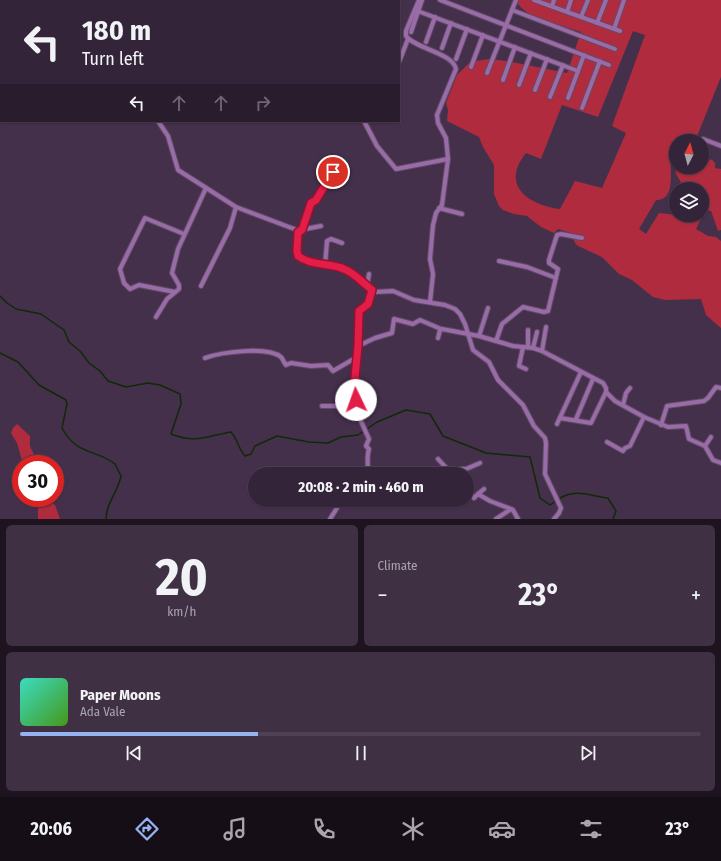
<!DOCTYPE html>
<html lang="en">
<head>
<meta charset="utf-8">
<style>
	:root { --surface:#342439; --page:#3f3044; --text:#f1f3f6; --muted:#a9a4ae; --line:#4e4153; --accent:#95b2f1 }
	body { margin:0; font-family:"Fira Sans Condensed",sans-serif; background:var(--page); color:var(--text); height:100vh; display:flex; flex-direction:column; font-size:15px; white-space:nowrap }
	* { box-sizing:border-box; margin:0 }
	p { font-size:13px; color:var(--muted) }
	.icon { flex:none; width:22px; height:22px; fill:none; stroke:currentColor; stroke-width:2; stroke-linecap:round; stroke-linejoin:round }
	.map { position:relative; height:519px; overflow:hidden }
	.details { display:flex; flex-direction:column; gap:6px; padding:6px; background:#1d141f; flex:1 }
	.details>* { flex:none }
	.guide { position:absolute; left:0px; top:0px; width:400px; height:122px; box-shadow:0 1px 3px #0004,0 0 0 1px var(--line); background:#342439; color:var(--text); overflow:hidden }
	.needle { width:26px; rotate:6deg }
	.fabs { position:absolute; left:669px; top:134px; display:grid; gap:8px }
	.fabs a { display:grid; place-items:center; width:40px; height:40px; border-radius:50%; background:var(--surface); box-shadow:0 1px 3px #0004,0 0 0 1px var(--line); font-size:20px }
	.speed { position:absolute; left:12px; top:455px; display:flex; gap:8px; font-size:20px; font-weight:700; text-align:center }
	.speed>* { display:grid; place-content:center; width:52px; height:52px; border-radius:50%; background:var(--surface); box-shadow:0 1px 3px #0004,0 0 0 1px var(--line); line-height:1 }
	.speed .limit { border:6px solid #d22; background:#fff; color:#111 }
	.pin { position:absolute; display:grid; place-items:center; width:34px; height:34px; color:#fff; margin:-17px; border:2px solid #fff; border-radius:50%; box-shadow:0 1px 4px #0007 }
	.me { position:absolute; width:44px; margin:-22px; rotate:357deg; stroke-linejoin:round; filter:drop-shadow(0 0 3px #0008) }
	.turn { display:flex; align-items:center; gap:14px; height:84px; padding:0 16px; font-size:18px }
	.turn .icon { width:52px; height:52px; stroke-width:2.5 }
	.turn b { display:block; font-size:28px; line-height:34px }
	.lanes { display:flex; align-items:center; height:38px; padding:0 16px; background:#0003; justify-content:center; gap:20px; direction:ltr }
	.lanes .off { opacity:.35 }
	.big { font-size:30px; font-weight:700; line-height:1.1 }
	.details .card { flex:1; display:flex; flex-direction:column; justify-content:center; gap:6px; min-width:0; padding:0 14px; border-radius:6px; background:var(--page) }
	.details .dial { align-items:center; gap:0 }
	.dial b { font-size:52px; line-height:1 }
	.song { display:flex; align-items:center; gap:12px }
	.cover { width:48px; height:48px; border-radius:6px; background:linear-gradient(135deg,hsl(170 70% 55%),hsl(100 70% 35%)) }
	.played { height:4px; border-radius:2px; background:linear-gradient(90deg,var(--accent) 35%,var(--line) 35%) }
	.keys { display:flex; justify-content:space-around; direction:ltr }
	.heat { display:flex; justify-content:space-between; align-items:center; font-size:22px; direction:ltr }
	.details .tiles { flex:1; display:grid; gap:6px; grid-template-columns:1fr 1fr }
	.card:last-child { grid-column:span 2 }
	.trip { position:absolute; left:248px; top:467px; width:226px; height:40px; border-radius:20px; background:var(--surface); box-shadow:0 1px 3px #0004,0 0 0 1px var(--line); font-weight:700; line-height:40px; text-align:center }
	.dock { display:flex; height:64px; justify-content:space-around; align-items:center; background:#150e17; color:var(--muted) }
	.dock .icon { width:28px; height:28px }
	.dock .current { color:var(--accent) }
	.dock b { font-size:18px; color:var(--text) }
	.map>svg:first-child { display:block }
	.forest { fill:#b02b3d; fill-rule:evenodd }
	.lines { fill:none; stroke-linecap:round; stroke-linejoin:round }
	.stream { stroke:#102a06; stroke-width:1.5 }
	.street-casing { stroke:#604c66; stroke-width:6 }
	.street { stroke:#996ba7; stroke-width:4 }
	.route-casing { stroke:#92132f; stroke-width:10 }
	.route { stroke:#e11d48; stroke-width:7 }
</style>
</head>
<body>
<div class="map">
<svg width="721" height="519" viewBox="0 0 721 519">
	<rect width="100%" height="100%" fill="#45304c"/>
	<g class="forest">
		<path d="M516 0H721V77L695 141H676V150L671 155C669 170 677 200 656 200L639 229 646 234 659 213 677 215H702V189H685L676 174 675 167H702L711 159 715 163V168L721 169V230L718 231 711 211 705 210 696 229 708 236 716 237 721 241V328L706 315 701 299 665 300 653 297 632 280 619 274 602 257 578 246 575 243 571 233 558 229 554 233 541 227 527 216 514 214 503 210 499 206 494 194V165L483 147 479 137 447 121 448 110 446 103 457 75 470 62 489 59 507 61 567 73 581 32C564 26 522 18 516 0ZM633 31 645 35 612 126 626 133 602 188 575 181 560 209C528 205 500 185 526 153L541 159 562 105 598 117Z"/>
		<polygon points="17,424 30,436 30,446 35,457 34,464 23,464 17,443 11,433 13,428"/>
		<polygon points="34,498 46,498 55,505 60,519 38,519 38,504"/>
	</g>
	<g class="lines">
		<g class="stream">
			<path d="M0 296 7 303 16 309 41 314 64 330 69 342 80 351 89 363 100 371 108 381 126 387 148 383 160 385 180 394 181 404 171 434C196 444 206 436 231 432 238 440 238 448 245 456L251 454 255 446 277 436 309 442 328 443 341 437 358 435 377 422 406 410 430 414 443 436 486 453 530 457 540 498 550 505 556 501"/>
			<path d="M0 353 18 362 39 385 66 400 67 404 62 428C76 455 98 450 115 464L121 476C118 492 106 503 106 519"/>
			<path d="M559 499C575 488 590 496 608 498L616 511 613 519"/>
		</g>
		<g class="street-casing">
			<g id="street">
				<polyline points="12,0 15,1"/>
				<path d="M419 0 406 31V36C416 49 453 53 456 69L437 115 438 123 446 138 448 159 442 205 436 213 433 225 430 259 433 274 430 302"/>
				<polyline points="440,0 609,65"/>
				<polyline points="534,0 620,31"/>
				<polyline points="7,1 8,0"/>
				<polyline points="55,1 55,0"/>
				<polyline points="133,1 133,0"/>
				<polyline points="552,6 554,0"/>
				<polyline points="0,8 1,7"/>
				<polyline points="415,10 578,71"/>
				<polyline points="512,10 615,49"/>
				<polyline points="567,12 571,0"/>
				<polyline points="581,17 588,0"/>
				<polyline points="597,23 606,0"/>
				<polyline points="614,29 624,0"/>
				<polyline points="411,32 422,0"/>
				<polyline points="426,42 435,17"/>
				<polyline points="442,48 451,23"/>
				<polyline points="456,59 467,29"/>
				<polyline points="399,62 408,39"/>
				<polyline points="471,67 483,35"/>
				<polyline points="0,68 1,69"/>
				<polyline points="487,73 516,0"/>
				<polyline points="503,80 515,47"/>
				<polyline points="519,85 531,53"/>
				<polyline points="535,90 547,59"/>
				<polyline points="550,97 563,65"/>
				<polyline points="568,98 584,55"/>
				<polyline points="582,108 600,61"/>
				<path d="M158 121 168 136 178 170 236 207 297 230C302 238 293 249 299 256 308 267 328 263 340 267 354 272 363 283 375 292L393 291 414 300 445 305 455 309 460 314 465 324 473 350 489 362 498 380 523 405 534 426 545 438 546 443 545 474 561 508 559 513 554 519"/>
				<polyline points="364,121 377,146 396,169 448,159"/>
				<polyline points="703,139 721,146"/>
				<polyline points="439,208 462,214"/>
				<polyline points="302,229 311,203 317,199 333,174 327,169"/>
				<polyline points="300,230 321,226"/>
				<polyline points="499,261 527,267 556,278"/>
				<polyline points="325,266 327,241 331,239 342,243"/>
				<polyline points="201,286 230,228 236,207"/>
				<polyline points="367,286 369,274"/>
				<polyline points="175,292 139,285 130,289 124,283 120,269 145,218 184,234"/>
				<polyline points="156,317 167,299 179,289 179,285 172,273 178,249 206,188"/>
				<polyline points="479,336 488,308"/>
				<polyline points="438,338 440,330 442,329 479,336 513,346 533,348 542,351 603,383 606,388 606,392 615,401 644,417 668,427 686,426 689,439 705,446 713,460 721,463"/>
				<polyline points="496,341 502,324 523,307 544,312 548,311 558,269 549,263 549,260 557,235 561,234 582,238"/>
				<polyline points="358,346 375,338 392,333 394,319 413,324 420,320 441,329"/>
				<polyline points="523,347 519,366 526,369"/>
				<polyline points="528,347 528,330"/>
				<polyline points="533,348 537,332"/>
				<polyline points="542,351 546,327"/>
				<path d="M205 358C222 352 267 346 281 357 283 359 284 363 286 365L291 363 311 366 328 365 333 371 357 357"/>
				<polyline points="623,405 626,393 630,388"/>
				<polyline points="322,406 338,406 343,400 356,400"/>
				<polyline points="560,418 591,423 606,392"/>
				<polyline points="576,419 593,379"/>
				<polyline points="557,424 581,372"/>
				<polyline points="661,425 667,406 704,401 708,398 716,387 721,388"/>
				<polyline points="607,442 623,451 625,448 630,446 644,417"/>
				<polyline points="705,446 711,437"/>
				<polyline points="438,459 452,474"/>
				<polyline points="449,471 453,469 459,472 461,469 466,469 480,463"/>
				<path d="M367 474C369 465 366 458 369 449L366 446 369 439 360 419 354 388 358 346 359 311 368 304 372 290"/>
				<polyline points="467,488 474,498 478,494"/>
				<polyline points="484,489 478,494 490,501 511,509 496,519"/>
				<polyline points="511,509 513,510 518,519"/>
				<polyline points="330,519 342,500"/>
			</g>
		</g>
		<use href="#street" class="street"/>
	</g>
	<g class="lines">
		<g class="route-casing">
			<path id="route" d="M333 172 316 200 311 203 302 230 298 232 297 251 298 256C310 265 325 263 338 267 351 270 361 281 372 290L368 304 359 311 358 346 354 388 356 400"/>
		</g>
		<use href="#route" class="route"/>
	</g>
</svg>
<div class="fabs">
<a><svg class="needle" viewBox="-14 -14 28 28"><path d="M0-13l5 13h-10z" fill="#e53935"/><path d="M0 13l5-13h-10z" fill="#a9a4ae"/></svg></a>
<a><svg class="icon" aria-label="layers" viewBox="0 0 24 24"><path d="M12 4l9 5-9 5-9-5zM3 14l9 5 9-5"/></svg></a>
</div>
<div class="speed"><div class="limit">30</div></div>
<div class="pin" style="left:333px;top:172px;background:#d93025"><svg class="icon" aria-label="arrive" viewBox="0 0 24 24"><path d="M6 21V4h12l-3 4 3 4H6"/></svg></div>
<svg class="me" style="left:356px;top:400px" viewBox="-20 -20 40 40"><circle r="19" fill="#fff"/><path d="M0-13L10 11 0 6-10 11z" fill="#e11d48"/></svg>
<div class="trip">20:08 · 2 min · 460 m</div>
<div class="guide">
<div class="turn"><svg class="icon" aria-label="left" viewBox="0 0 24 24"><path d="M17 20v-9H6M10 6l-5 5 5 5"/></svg><div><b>180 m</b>Turn left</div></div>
<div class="lanes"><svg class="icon" aria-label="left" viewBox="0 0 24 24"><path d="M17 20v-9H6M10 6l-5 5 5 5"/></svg><svg class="icon off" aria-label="ahead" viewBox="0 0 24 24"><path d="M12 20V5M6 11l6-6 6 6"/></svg><svg class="icon off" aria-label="ahead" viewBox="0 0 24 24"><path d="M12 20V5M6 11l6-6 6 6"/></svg><svg class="icon off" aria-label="right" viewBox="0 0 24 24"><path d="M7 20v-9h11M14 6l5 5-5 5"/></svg></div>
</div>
</div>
<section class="details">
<div class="tiles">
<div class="card dial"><b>20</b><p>km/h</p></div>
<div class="card"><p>Climate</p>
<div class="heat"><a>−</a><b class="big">23°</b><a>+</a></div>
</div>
<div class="card">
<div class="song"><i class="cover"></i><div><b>Paper Moons</b><p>Ada Vale</p></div></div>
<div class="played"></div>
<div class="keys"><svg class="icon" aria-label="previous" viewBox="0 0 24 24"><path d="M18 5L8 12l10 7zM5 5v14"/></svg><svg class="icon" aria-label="pause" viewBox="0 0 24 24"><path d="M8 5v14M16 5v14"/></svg><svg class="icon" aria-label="next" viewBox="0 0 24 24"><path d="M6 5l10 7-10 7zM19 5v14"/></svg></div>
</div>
</div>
</section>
<nav class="dock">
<b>20:06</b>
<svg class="icon current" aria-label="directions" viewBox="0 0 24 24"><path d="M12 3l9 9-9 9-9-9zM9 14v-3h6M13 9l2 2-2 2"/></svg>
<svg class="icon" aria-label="music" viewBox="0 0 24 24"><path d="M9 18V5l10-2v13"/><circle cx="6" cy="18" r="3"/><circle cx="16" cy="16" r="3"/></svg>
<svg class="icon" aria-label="phone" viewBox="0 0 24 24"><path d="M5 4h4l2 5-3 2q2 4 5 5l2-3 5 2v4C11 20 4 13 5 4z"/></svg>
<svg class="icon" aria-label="climate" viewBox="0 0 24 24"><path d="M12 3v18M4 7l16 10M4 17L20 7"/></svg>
<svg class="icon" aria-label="car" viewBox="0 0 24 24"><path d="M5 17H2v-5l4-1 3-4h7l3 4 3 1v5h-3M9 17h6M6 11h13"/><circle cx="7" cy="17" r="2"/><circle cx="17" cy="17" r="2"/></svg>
<svg class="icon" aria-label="filters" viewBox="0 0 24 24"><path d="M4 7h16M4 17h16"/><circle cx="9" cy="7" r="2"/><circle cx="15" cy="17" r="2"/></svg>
<b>23°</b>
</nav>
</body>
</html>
